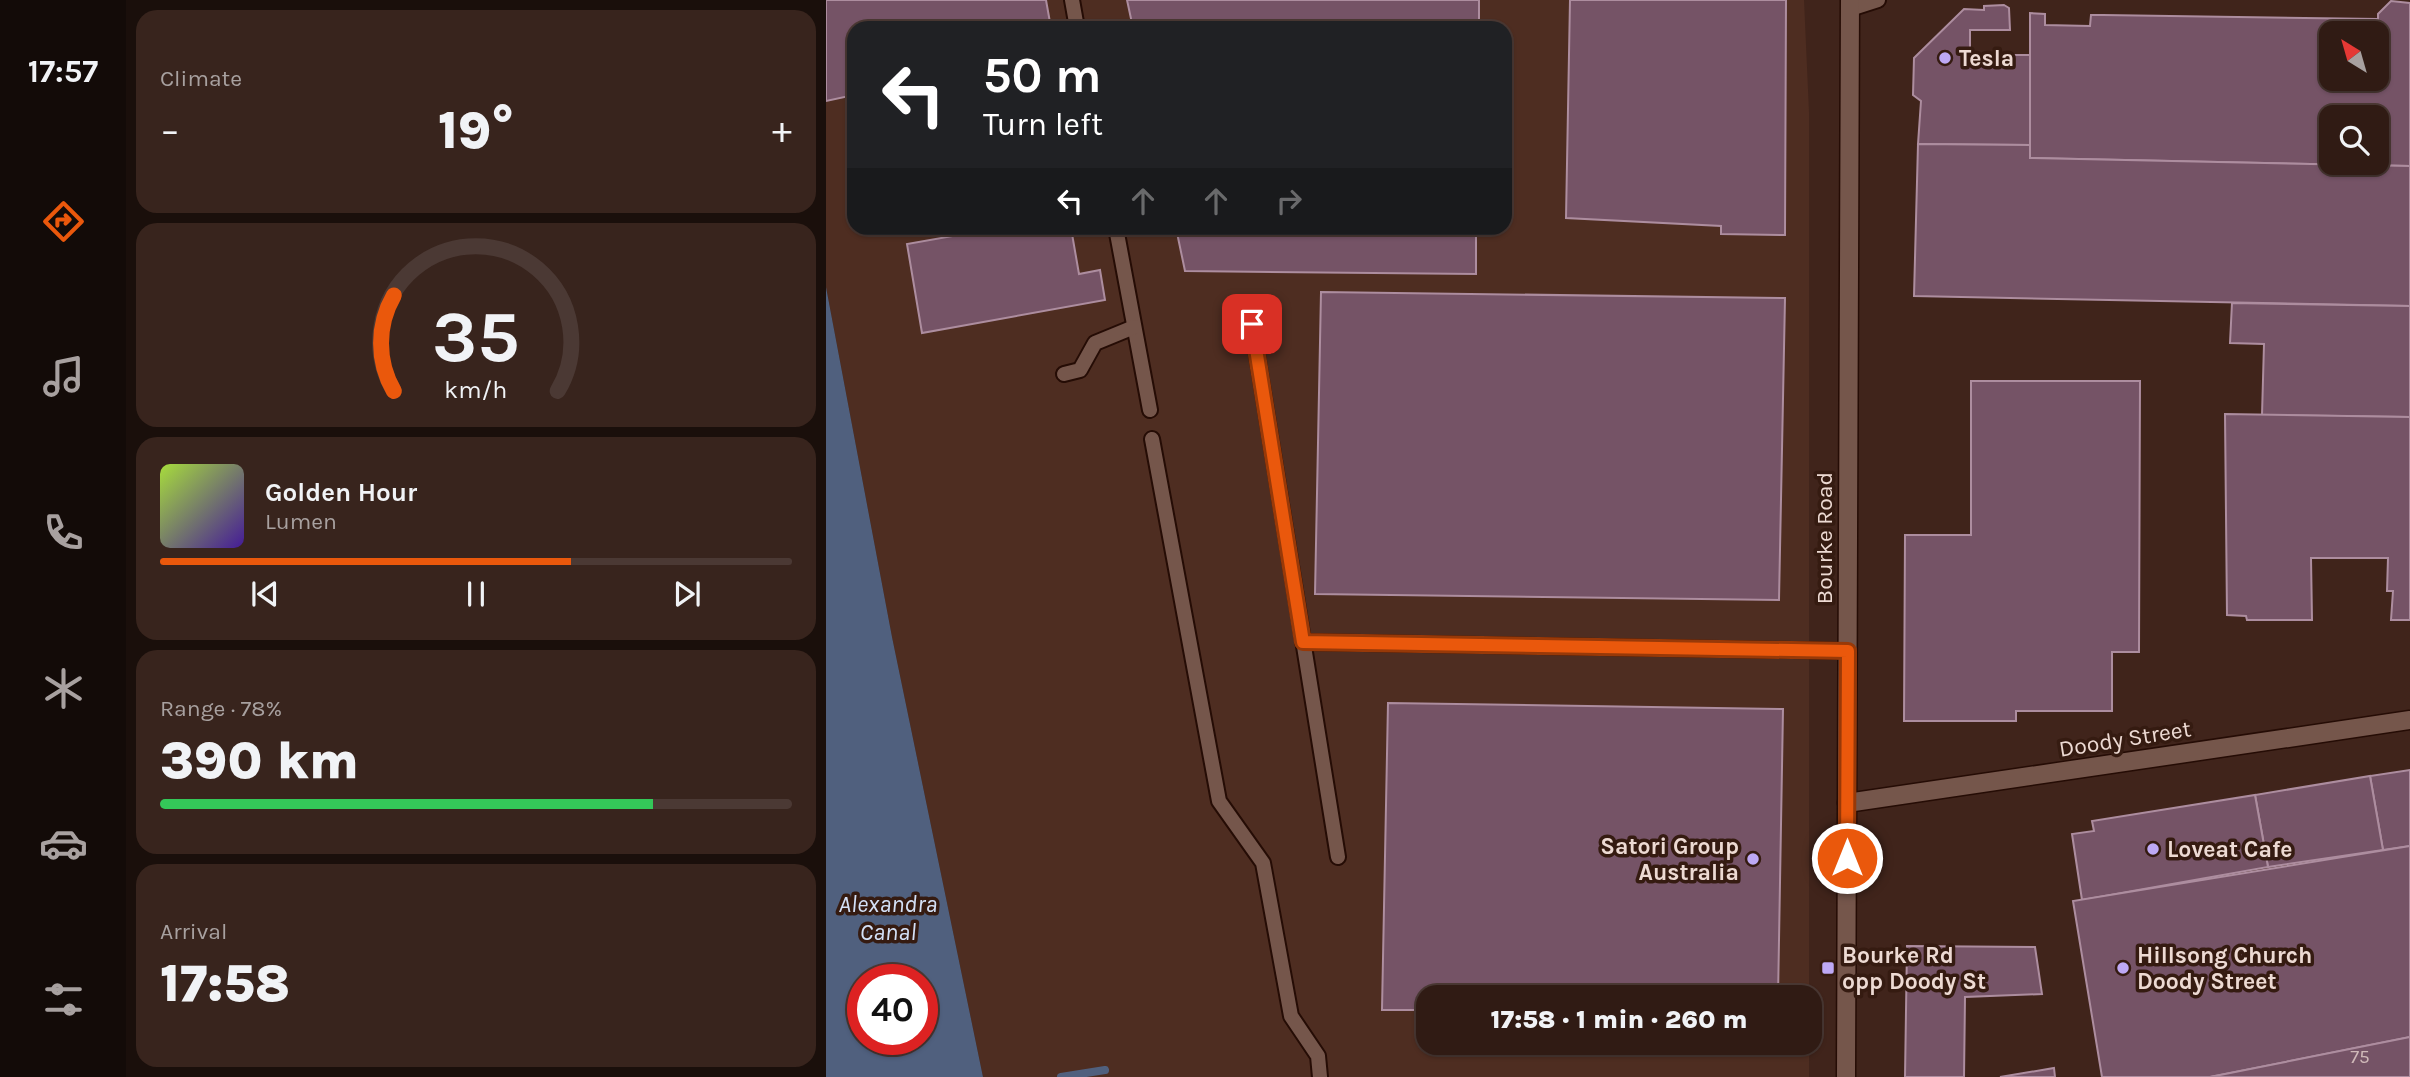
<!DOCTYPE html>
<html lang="en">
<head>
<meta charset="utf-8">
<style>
	:root { --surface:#301b14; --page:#38241d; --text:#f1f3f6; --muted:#a8a1a0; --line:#4b3934; --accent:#ea580c }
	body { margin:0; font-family:Karla,sans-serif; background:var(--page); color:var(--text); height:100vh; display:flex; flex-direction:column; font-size:26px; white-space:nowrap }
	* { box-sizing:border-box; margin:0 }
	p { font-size:23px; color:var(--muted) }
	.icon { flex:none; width:38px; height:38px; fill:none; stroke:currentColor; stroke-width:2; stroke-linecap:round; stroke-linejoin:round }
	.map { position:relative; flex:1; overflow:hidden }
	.drawer { display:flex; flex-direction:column; gap:10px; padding:10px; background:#1a0f0b; width:700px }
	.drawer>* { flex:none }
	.guide { position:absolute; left:21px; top:21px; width:665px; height:214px; border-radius:21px; box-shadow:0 2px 5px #0004,0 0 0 2px var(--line); background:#202124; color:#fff; overflow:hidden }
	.needle { width:46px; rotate:323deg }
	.tools { position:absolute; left:1493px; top:21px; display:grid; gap:14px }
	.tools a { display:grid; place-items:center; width:70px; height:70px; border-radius:14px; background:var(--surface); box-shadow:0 2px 5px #0004,0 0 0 2px var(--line); font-size:35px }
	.speed { position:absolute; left:21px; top:964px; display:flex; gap:14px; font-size:35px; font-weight:700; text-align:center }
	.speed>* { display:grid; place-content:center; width:91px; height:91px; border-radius:50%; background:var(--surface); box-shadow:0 2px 5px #0004,0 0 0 2px var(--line); line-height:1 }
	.speed .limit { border:10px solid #d22; background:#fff; color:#111 }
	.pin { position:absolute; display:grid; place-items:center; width:60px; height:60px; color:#fff; margin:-30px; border-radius:14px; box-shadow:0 4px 10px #0006 }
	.me { position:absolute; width:77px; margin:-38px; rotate:0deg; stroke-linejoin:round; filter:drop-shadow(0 0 5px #0008) }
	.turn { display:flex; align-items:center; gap:24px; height:147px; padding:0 21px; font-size:32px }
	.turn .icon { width:91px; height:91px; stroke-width:2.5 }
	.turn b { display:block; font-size:49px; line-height:60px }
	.lanes { display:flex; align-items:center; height:66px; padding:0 21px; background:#0003; justify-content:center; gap:35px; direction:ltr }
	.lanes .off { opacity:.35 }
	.big { font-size:52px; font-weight:800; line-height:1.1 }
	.drawer .tile { flex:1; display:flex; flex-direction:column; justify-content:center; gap:10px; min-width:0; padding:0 24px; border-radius:21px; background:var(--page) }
	.drawer .dial { align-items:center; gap:0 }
	.dial svg { height:182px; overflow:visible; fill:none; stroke:var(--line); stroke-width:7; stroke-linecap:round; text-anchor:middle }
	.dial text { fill:var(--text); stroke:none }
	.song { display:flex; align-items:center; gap:21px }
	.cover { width:84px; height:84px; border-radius:10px; background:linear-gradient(135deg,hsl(80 70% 55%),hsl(260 70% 35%)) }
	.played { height:7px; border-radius:4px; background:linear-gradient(90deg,var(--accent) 65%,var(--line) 65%) }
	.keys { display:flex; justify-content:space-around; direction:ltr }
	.heat { display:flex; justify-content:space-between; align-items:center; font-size:38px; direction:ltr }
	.charge { height:10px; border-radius:5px; background:linear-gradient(90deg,#34c759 78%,var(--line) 0) }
	.trip { position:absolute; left:590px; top:985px; width:406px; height:70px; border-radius:21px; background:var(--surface); box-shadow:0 2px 5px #0004,0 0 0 2px var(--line); font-weight:800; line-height:70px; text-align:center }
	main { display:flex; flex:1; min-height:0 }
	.dock { display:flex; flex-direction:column; width:126px; justify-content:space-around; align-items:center; background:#130b08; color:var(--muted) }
	.dock .icon { width:49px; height:49px }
	.dock .selected { color:var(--accent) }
	.dock b { font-size:32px; color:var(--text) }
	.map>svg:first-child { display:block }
	.built { fill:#4e2d21; fill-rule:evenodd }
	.water { fill:#50607e; fill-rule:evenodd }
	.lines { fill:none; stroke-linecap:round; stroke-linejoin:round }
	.stream { stroke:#50607e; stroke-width:8 }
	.building { fill:#755366; stroke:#ad8d9f; stroke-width:2; fill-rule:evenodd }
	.service-casing { stroke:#250c05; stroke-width:18 }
	.tertiary-casing { stroke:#250c05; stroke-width:21 }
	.service { stroke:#75564b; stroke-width:14 }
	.tertiary { stroke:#75564b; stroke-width:18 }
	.route-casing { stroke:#983908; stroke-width:18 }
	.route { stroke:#ea580c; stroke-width:12 }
	.poi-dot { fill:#bea9f5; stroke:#351b11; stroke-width:2.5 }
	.labels { text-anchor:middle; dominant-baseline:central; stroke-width:7; stroke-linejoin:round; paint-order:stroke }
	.number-label { font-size:19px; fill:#cfb8b8 }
	.poi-label { font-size:23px; font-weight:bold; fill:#eddad3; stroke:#351b11; text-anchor:start }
	.street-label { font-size:23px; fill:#eddad3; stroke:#351b11 }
	.water-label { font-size:24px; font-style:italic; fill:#d4e1f7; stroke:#351b11 }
</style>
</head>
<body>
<main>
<nav class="dock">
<b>17:57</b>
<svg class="icon selected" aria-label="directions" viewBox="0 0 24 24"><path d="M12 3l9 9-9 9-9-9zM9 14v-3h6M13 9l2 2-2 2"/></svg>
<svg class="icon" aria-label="music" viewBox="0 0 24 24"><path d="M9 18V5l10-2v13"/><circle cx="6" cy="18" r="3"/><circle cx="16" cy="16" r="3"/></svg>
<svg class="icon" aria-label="phone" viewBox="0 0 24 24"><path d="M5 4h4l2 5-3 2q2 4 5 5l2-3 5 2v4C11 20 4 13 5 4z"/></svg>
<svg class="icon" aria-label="climate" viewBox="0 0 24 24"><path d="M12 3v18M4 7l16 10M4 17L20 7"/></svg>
<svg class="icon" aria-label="car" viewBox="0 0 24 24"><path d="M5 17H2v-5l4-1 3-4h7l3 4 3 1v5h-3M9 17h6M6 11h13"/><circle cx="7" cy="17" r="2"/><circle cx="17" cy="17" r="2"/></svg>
<svg class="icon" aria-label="filters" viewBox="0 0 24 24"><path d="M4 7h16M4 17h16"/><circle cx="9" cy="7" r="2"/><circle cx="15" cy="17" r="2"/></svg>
</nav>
<section class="drawer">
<div class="tile"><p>Climate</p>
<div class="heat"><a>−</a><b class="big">19°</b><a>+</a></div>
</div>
<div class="tile dial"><svg viewBox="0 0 100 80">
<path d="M14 69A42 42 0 1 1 86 69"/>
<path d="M14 69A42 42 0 0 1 14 27" stroke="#ea580c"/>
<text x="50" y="56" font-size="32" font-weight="700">35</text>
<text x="50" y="72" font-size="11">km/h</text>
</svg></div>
<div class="tile">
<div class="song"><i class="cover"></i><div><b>Golden Hour</b><p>Lumen</p></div></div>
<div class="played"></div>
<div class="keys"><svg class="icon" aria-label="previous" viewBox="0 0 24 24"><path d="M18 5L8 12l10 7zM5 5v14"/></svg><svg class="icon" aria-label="pause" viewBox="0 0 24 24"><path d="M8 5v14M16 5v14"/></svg><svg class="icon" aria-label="next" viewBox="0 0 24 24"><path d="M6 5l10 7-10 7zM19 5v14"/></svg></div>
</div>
<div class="tile"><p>Range · 78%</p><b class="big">390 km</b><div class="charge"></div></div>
<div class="tile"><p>Arrival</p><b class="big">17:58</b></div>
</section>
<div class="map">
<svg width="1584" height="1077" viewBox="0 0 1584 1077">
	<rect width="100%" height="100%" fill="#40241b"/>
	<path class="built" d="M0 0H978L983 112V1077H157L66 637 0 287ZM28 28H679V228H28ZM602 998H984V1043H602Z"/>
	<path class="water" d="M0 287 66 637 157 1077H0ZM37 980H96V1040H37Z"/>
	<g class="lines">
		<polyline class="stream" points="235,1077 279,1070"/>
	</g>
	<g class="building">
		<polygon points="0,0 220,0 225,28 28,28 28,95 0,101"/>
		<polygon points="301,0 653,0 653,28 307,28"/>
		<polygon points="744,0 960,0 959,235 895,234 895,226 740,218"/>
		<path d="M1565 1 1584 3V166L1204 158V13L1219 14V25L1264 26 1265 15H1277L1552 19V14ZM1505 33H1550V79H1505ZM1505 117H1550V163H1505Z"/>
		<polygon points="1178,5 1183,8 1184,30 1144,30 1144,55 1204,55 1204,145 1092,144 1095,101 1087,95 1088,58 1138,9 1158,10 1158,6"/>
		<polygon points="1092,144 1204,145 1204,158 1584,166 1584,306 1088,296"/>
		<polygon points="172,228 245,228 253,274 274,270 279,300 96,333 81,244"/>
		<polygon points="350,228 650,228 650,274 359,271"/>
		<polygon points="495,292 959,298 953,600 489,594"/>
		<polygon points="1406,303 1584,306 1584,417 1436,415 1438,344 1404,343"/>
		<polygon points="1145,381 1314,381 1313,652 1286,652 1286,711 1190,711 1190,721 1078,721 1079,535 1145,535"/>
		<polygon points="1399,414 1584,417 1584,620 1565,620 1567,591 1561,591 1562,558 1485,558 1486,620 1421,620 1420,616 1401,615"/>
		<polygon points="562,703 957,709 952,998 602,998 602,1010 556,1010"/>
		<polygon points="1584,770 1584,846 1557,850 1544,776"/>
		<polygon points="1544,776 1557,850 1442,867 1429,795"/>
		<polygon points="1429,795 1442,867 1256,900 1246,834 1268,831 1266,821"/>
		<polygon points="1584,846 1584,1037 1384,1077 1276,1077 1247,901"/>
		<polygon points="1081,946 1209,947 1216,994 1139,997 1138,1077 1079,1077"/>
		<polygon points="1584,1037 1584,1077 1384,1077"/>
		<polygon points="1228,1068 1229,1077 1174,1077"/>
	</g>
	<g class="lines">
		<g class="service-casing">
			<g id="service">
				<polyline points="246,0 251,28"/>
				<polyline points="1024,9 1052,0"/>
				<polyline points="290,228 324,410"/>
				<polyline points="426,324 512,857"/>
				<polyline points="238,374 254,370 269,343 308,327"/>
				<polyline points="326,439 393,801 437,863 465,1016 492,1056 494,1077"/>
				<polyline points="477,642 1022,651"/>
			</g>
		</g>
		<g class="tertiary-casing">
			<g id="tertiary">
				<polyline points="1021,803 1584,720"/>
				<polyline points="1020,1077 1024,0"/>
			</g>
		</g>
		<use href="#service" class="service"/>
		<use href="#tertiary" class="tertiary"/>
	</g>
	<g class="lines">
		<g class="route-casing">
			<polyline id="route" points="426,324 477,642 1022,651 1021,858"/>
		</g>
		<use href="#route" class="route"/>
	</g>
	<g class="poi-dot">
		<circle cx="1119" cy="58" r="7"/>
		<circle cx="1327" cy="849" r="7"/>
		<circle cx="927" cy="859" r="7"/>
		<rect x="995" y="961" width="14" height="14" rx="3.5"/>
		<circle cx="1297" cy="968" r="7"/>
	</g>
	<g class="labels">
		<g class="number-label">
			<text x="1534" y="1057">75</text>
		</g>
		<g class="poi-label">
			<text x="1133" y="58">Tesla</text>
			<text x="913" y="846" text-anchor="end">Satori Group<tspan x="913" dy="26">Australia</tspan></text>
			<text x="1341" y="849">Loveat Cafe</text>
			<text x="1016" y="955">Bourke Rd<tspan x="1016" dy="26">opp Doody St</tspan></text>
			<text x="1311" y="955">Hillsong Church<tspan x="1311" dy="26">Doody Street</tspan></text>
		</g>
		<g class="street-label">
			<text transform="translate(998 538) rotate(-90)">Bourke Road</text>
			<text transform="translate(1299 739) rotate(-9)">Doody Street</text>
		</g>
		<g class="water-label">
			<text x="62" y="904">Alexandra<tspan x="62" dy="28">Canal</tspan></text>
		</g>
	</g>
</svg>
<div class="tools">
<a><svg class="needle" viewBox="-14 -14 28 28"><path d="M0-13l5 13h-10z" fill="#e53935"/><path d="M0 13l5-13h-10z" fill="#a8a1a0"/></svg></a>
<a><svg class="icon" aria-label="search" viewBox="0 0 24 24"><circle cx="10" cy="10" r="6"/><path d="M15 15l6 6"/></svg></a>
</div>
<div class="speed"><div class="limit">40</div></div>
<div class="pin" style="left:426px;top:324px;background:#d93025"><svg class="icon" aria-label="arrive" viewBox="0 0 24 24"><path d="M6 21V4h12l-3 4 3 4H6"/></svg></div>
<svg class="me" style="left:1021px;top:858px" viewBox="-20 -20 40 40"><circle r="17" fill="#ea580c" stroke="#fff" stroke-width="3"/><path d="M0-11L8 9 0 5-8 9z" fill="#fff"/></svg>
<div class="trip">17:58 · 1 min · 260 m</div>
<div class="guide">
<div class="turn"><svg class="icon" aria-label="left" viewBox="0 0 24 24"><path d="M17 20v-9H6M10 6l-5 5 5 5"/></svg><div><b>50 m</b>Turn left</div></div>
<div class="lanes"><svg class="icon" aria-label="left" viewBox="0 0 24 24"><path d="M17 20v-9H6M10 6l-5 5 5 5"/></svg><svg class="icon off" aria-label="ahead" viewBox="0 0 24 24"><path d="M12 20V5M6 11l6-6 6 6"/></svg><svg class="icon off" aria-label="ahead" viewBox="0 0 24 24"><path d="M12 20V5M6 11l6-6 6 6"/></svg><svg class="icon off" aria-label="right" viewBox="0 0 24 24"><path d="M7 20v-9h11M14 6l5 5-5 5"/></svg></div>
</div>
</div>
</main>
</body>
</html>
